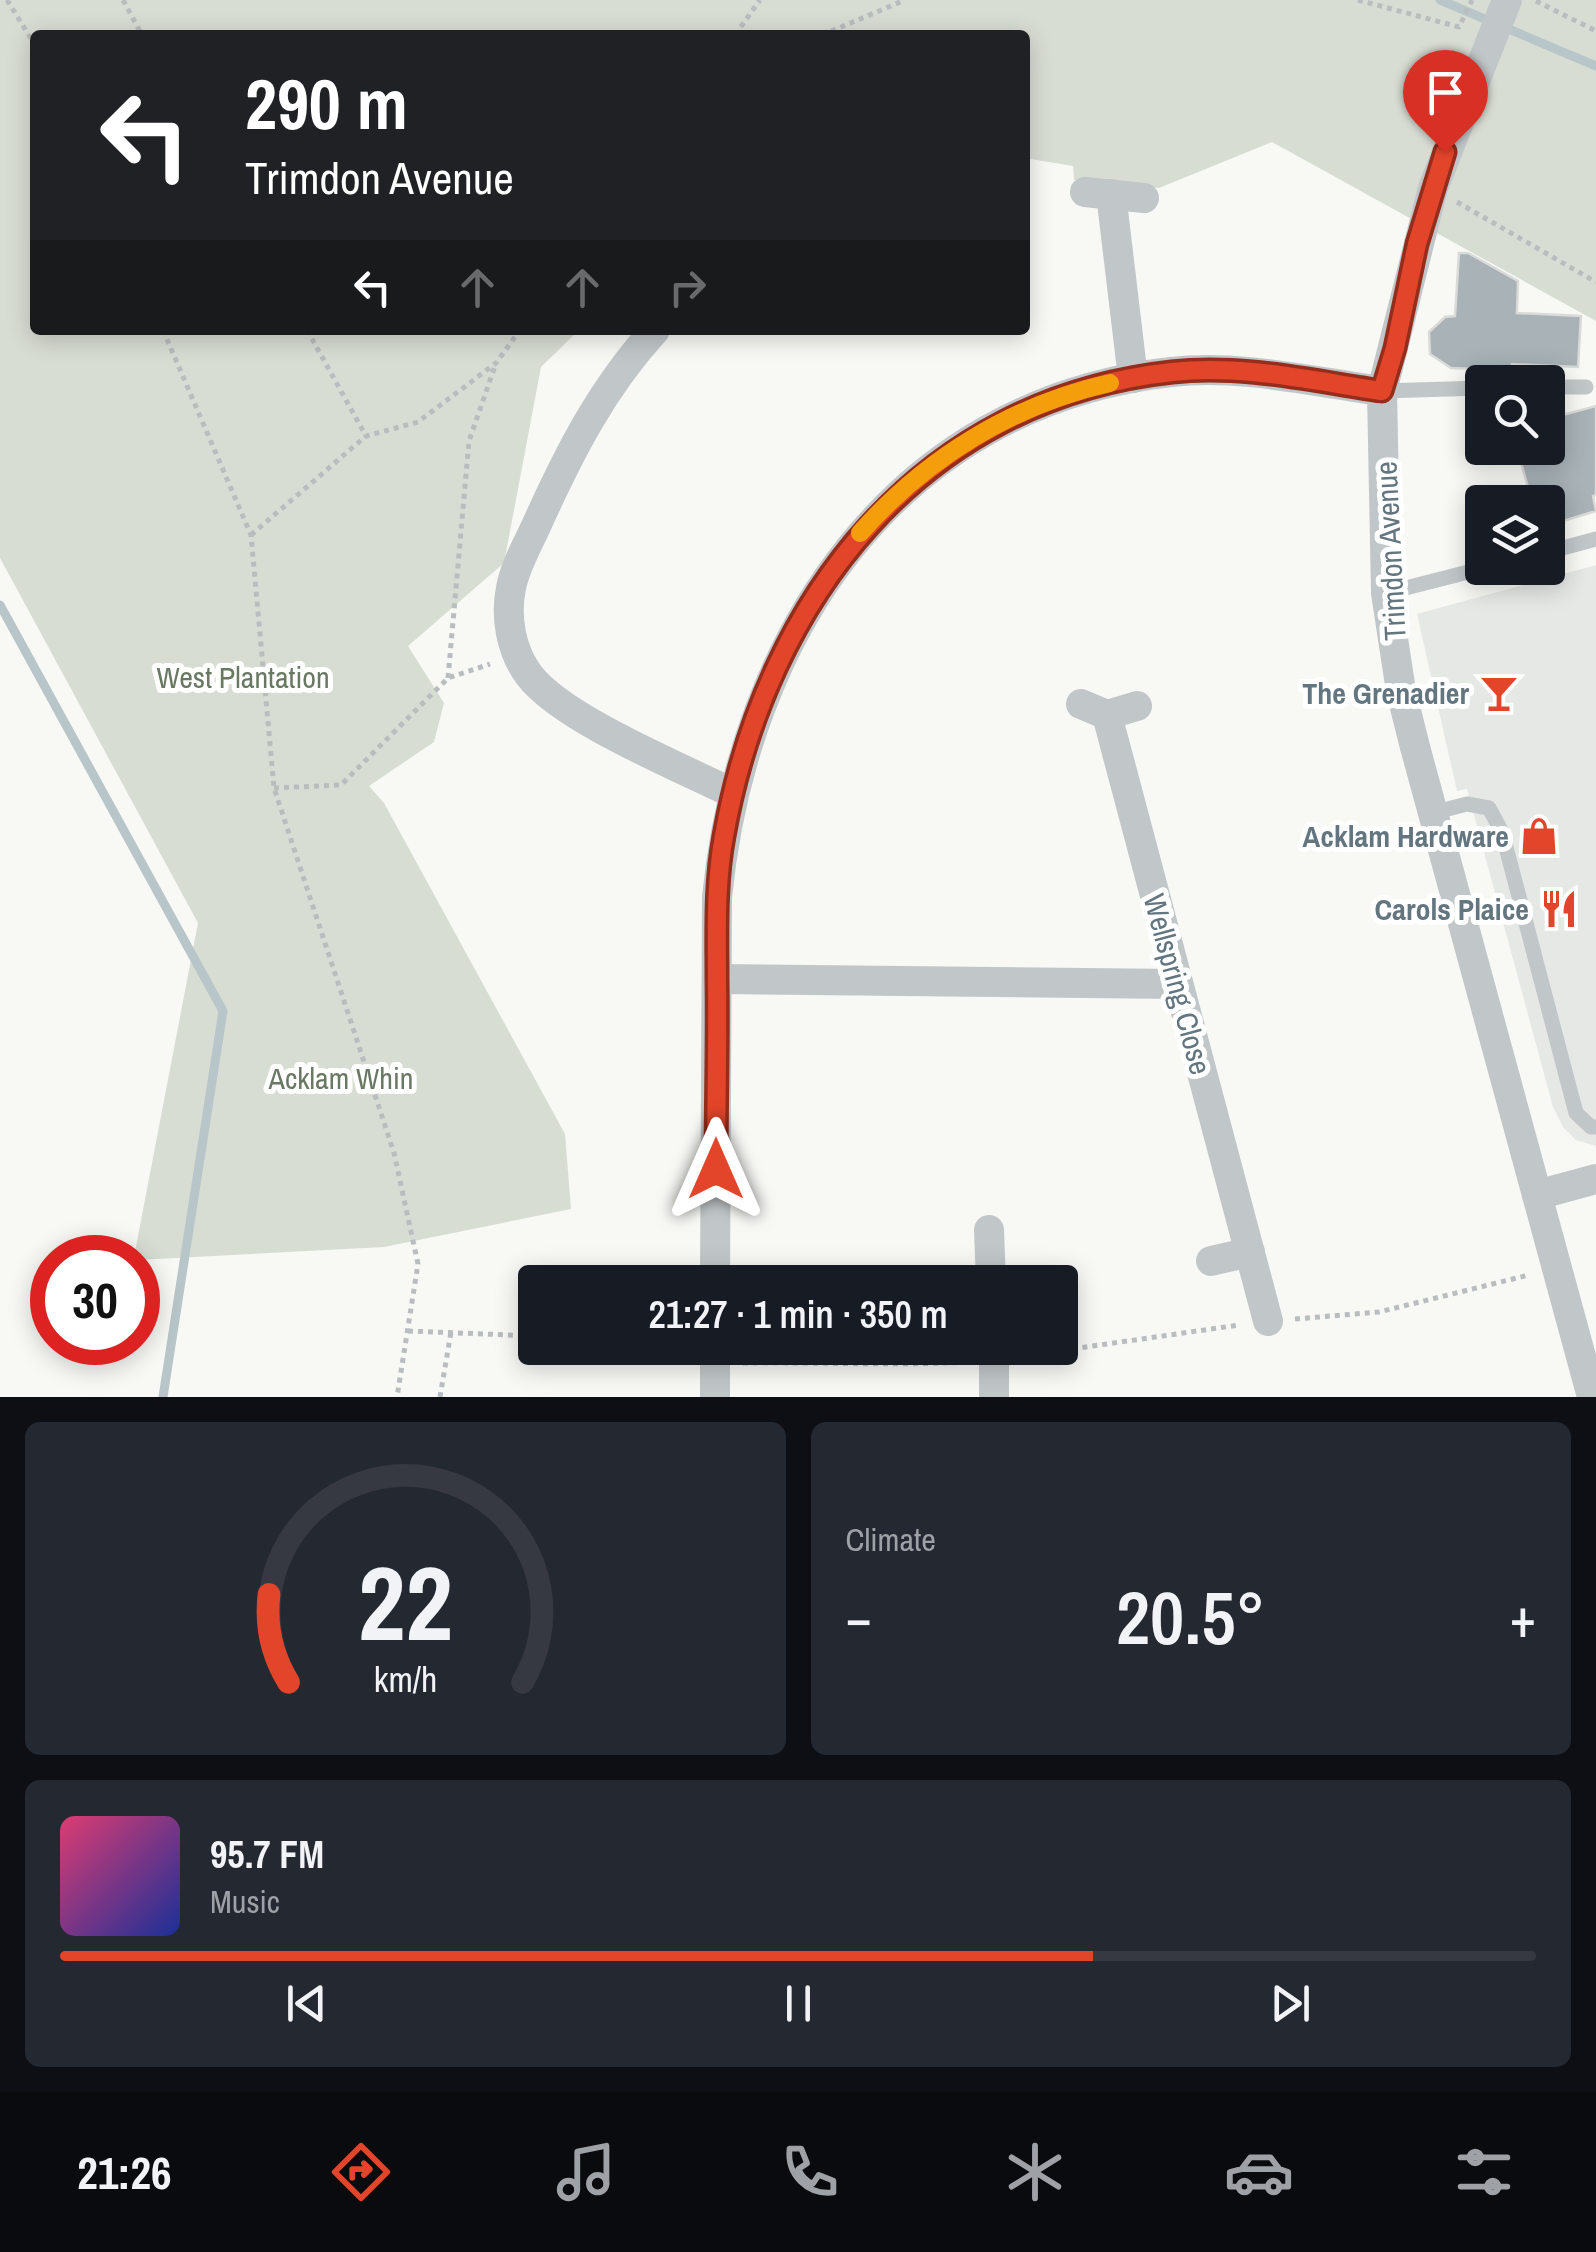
<!DOCTYPE html>
<html lang="en">
<head>
<meta charset="utf-8">
<style>
	:root { --surface:#171b24; --page:#242831; --text:#f1f3f6; --muted:#9ea1a6; --line:#363941; --accent:#e3452a }
	body { margin:0; font-family:"Archivo Narrow",sans-serif; background:var(--page); color:var(--text); height:100vh; display:flex; flex-direction:column; font-size:38px; white-space:nowrap }
	* { box-sizing:border-box; margin:0 }
	p { font-size:32px; color:var(--muted) }
	.icon { flex:none; width:55px; height:55px; fill:none; stroke:currentColor; stroke-width:2; stroke-linecap:round; stroke-linejoin:round }
	.map { position:relative; height:1397px; overflow:hidden }
	.details { display:flex; flex-direction:column; gap:25px; padding:25px; background:#0d0f14; flex:1 }
	.details>* { flex:none }
	.hud { position:absolute; left:30px; top:30px; width:1000px; height:305px; border-radius:10px; box-shadow:0 5px 25px #0003; background:#202124; color:#fff; overflow:hidden }
	.buttons { position:absolute; left:1465px; top:365px; display:grid; gap:20px }
	.buttons a { display:grid; place-items:center; width:100px; height:100px; border-radius:10px; background:var(--surface); box-shadow:0 5px 25px #0003; font-size:50px }
	.speed { position:absolute; left:30px; top:1235px; display:flex; gap:20px; font-size:50px; font-weight:700; text-align:center }
	.speed>* { display:grid; place-content:center; width:130px; height:130px; border-radius:50%; background:var(--surface); box-shadow:0 5px 25px #0003; line-height:1 }
	.speed .limit { border:15px solid #d22; background:#fff; color:#111 }
	.pin { position:absolute; display:grid; place-items:center; width:85px; height:85px; color:#fff; margin:-102px -42px; border-radius:50% 50% 50% 0; rotate:-45deg; box-shadow:0 0 10px #0007 }
	.pin .icon { rotate:45deg }
	.me { position:absolute; width:110px; margin:-55px; rotate:0deg; stroke-linejoin:round; filter:drop-shadow(0 0 8px #0008) }
	.turn { display:flex; align-items:center; gap:35px; height:210px; padding:0 50px; font-size:45px }
	.turn .icon { width:130px; height:130px; stroke-width:2.5 }
	.turn b { display:block; font-size:70px; line-height:85px }
	.lanes { display:flex; align-items:center; height:95px; padding:0 50px; background:#0003; justify-content:center; gap:50px; direction:ltr }
	.lanes .off { opacity:.35 }
	.big { font-size:75px; font-weight:600; line-height:1.1 }
	.details .tile { flex:1; display:flex; flex-direction:column; justify-content:center; gap:15px; min-width:0; padding:0 35px; border-radius:15px; background:var(--page) }
	.details .dial { align-items:center; gap:0 }
	.dial svg { height:260px; overflow:visible; fill:none; stroke:var(--line); stroke-width:7; stroke-linecap:round; text-anchor:middle }
	.dial text { fill:var(--text); stroke:none }
	.song { display:flex; align-items:center; gap:30px }
	.cover { width:120px; height:120px; border-radius:15px; background:linear-gradient(135deg,hsl(340 70% 55%),hsl(230 70% 35%)) }
	.played { height:10px; border-radius:5px; background:linear-gradient(90deg,var(--accent) 70%,var(--line) 70%) }
	.keys { display:flex; justify-content:space-around; direction:ltr }
	.heat { display:flex; justify-content:space-between; align-items:center; font-size:55px; direction:ltr }
	.details .tiles { flex:1; display:grid; gap:25px; grid-template-columns:1fr 1fr }
	.tile:last-child { grid-column:span 2 }
	.trip { position:absolute; left:518px; top:1265px; width:560px; height:100px; border-radius:10px; background:var(--surface); box-shadow:0 5px 25px #0003; font-weight:600; line-height:100px; text-align:center }
	.menu { display:flex; height:160px; justify-content:space-around; align-items:center; background:#090b0e; color:var(--muted) }
	.menu .icon { width:70px; height:70px }
	.menu .current { color:var(--accent) }
	.menu b { font-size:45px; color:var(--text) }
	.map>svg:first-child { display:block }
	.built { fill:#e6e8e6 }
	.green { fill:#d8ddd4 }
	.lines { fill:none; stroke-linecap:round; stroke-linejoin:round }
	.stream { stroke:#b8c6c9; stroke-width:9 }
	.building { fill:#a8b2b7; stroke:#dadad8; stroke-width:2.5 }
	.path { stroke:#b9bdc0; stroke-width:5; stroke-dasharray:5 5; stroke-linecap:butt }
	.lane { stroke:#c1c6c9; stroke-width:15 }
	.street { stroke:#c1c6c9; stroke-width:30 }
	.route-casing { stroke:#942d1b; stroke-width:25 }
	.route { stroke:#e3452a; stroke-width:18 }
	.slow { stroke:#f59e0b; stroke-width:18 }
	.labels { text-anchor:middle; dominant-baseline:central; stroke-width:10; stroke-linejoin:round; paint-order:stroke }
	.street-label { font-size:30px; fill:#637680; stroke:#fff }
	.park-label { font-size:30px; fill:#687862; stroke:#fff }
	.poi-label { font-size:30px; font-weight:bold; fill:#637680; stroke:#fff; text-anchor:end }
</style>
</head>
<body>
<div class="map">
<svg width="1596" height="1397" viewBox="0 0 1596 1397">
	<rect width="100%" height="100%" fill="#f8f8f5"/>
	<polygon class="built" points="1596,565 1596,1146 1576,1140 1563,1127 1553,1107 1467,789 1457,791 1417,614"/>
	<polygon class="green" points="0,0 1596,0 1596,321 1272,142 1159,188 1074,180 1073,166 1025,158 1025,35 35,35 35,330 579,330 541,367 504,563 408,646 444,703 434,742 369,786 384,803 565,1134 571,1209 384,1247 138,1260 134,1257 198,923 0,558"/>
	<g class="lines">
		<g class="stream">
			<polyline points="1440,0 1596,66"/>
			<polyline points="0,605 223,1011 163,1397"/>
		</g>
	</g>
	<g class="building">
		<polygon points="1459,253 1468,253 1518,281 1517,313 1581,316 1578,367 1512,364 1512,370 1451,368 1430,354 1429,332 1445,317 1455,316"/>
		<polygon points="1596,406 1596,495 1593,496 1596,511 1560,522 1555,505 1548,507 1548,502 1532,502 1519,455 1522,454 1520,448 1548,448 1548,419"/>
	</g>
	<g class="lines">
		<g class="path">
			<polyline points="7,0 35,45"/>
			<polyline points="123,0 142,35"/>
			<polyline points="1358,0 1459,27 1472,0"/>
			<polyline points="1536,1 1596,31"/>
			<polyline points="735,35 760,0"/>
			<polyline points="822,35 905,0"/>
			<polyline points="1457,202 1596,282"/>
			<polyline points="163,330 251,535 274,788 394,1153 418,1264 397,1397"/>
			<polyline points="307,330 366,436 418,422 496,363 520,330"/>
			<polyline points="251,535 366,436"/>
			<polyline points="448,678 469,441 496,363"/>
			<polyline points="274,788 341,785 448,678 490,664"/>
			<polyline points="1295,1319 1379,1312 1529,1275"/>
			<polyline points="408,1331 535,1336"/>
			<polyline points="1023,1356 1239,1325"/>
			<path d="M743 1363C818 1362 892 1366 967 1362"/>
			<polyline points="440,1397 451,1332"/>
		</g>
		<g class="lane">
			<polyline points="1548,387 1586,387"/>
			<polyline points="1382,391 1482,388"/>
			<polyline points="1481,519 1482,527"/>
			<polyline points="1548,552 1596,539"/>
			<polyline points="1386,593 1484,568"/>
			<polyline points="1432,813 1467,804 1489,808 1502,832 1576,1113 1591,1127 1596,1127"/>
		</g>
		<g class="street">
			<polyline points="1507,0 1433,188 1382,391 1386,593 1401,691 1415,747 1592,1397"/>
			<polyline points="1085,192 1144,198"/>
			<polyline points="1111,194 1133,378"/>
			<path d="M655 330C602 388 569 453 537 524 528 544 515 566 511 588 505 617 511 651 529 675 562 719 680 767 732 793"/>
			<polyline points="1081,704 1107,715 1268,1321"/>
			<polyline points="1107,715 1137,706"/>
			<polyline points="717,979 1177,984"/>
			<polyline points="1537,1195 1596,1179"/>
			<polyline points="989,1230 991,1282"/>
			<polyline points="1211,1261 1250,1252"/>
			<path d="M715 1282 717 897C743 636 894 403 1171 372 1241 364 1313 382 1382 391"/>
			<polyline points="715,1348 715,1397"/>
			<polyline points="994,1397 994,1348"/>
		</g>
	</g>
	<g class="lines">
		<g class="route-casing">
			<path id="route" d="M716 1169C716 1106 718 1043 717 980 717 932 715 884 724 836 766 599 921 399 1172 372 1241 364 1313 381 1382 391L1395 348 1417 244 1445 152"/>
		</g>
		<use href="#route" class="route"/>
		<path class="slow" d="M860 533C926 458 1012 405 1110 383"/>
	</g>
	<defs>
		<g id="bar-bare" transform="scale(3)"><path d="M-6-5H6L.8 .8V4.5H3.5V6h-7V4.5H-.8V.8Z" fill="#e3452a" stroke="#fff" stroke-width="2.5" paint-order="stroke"/></g>
		<g id="shop-bare" transform="scale(3)"><path d="M-5-2.5h2.3a2.7 3.5 0 0 1 5.4 0H5L5.5 6h-11ZM-1.5-2.5h3a1.5 2.3 0 0 0-3 0Z" fill="#e3452a" stroke="#fff" stroke-width="2.5" paint-order="stroke"/></g>
		<g id="restaurant-bare" transform="scale(3)"><path d="M-5-6h1v4h1v-4h1v4h1v-4h1v5L-1.5 .5V6h-2V.5L-5-1ZM5-6V6H3V1.5H1.5Q1.5-4 5-6Z" fill="#e3452a" stroke="#fff" stroke-width="2.5" paint-order="stroke"/></g>
	</defs>
	<g fill-rule="evenodd">
		<use href="#bar-bare" x="1499" y="693"/>
		<use href="#shop-bare" x="1539" y="836"/>
		<use href="#restaurant-bare" x="1559" y="909"/>
	</g>
	<g class="labels">
		<g class="street-label">
			<text transform="translate(1390 551) rotate(-93)">Trimdon Avenue</text>
			<text transform="translate(1178 984) rotate(75)">Wellspring Close</text>
		</g>
		<g class="park-label">
			<text x="243" y="677">West Plantation</text>
			<text x="341" y="1078">Acklam Whin</text>
		</g>
		<g class="poi-label">
			<text x="1469" y="693">The Grenadier</text>
			<text x="1509" y="836">Acklam Hardware</text>
			<text x="1529" y="909">Carols Plaice</text>
		</g>
	</g>
</svg>
<div class="buttons">
<a><svg class="icon" aria-label="search" viewBox="0 0 24 24"><circle cx="10" cy="10" r="6"/><path d="M15 15l6 6"/></svg></a>
<a><svg class="icon" aria-label="layers" viewBox="0 0 24 24"><path d="M12 4l9 5-9 5-9-5zM3 14l9 5 9-5"/></svg></a>
</div>
<div class="speed"><div class="limit">30</div></div>
<div class="pin" style="left:1445px;top:152px;background:#d93025"><svg class="icon" aria-label="arrive" viewBox="0 0 24 24"><path d="M6 21V4h12l-3 4 3 4H6"/></svg></div>
<svg class="me" style="left:716px;top:1169px" viewBox="-20 -20 40 40"><path d="M0-17L14 15 0 8-14 15z" fill="#e3452a" stroke="#fff" stroke-width="4"/></svg>
<div class="trip">21:27 · 1 min · 350 m</div>
<div class="hud">
<div class="turn"><svg class="icon" aria-label="left" viewBox="0 0 24 24"><path d="M17 20v-9H6M10 6l-5 5 5 5"/></svg><div><b>290 m</b>Trimdon Avenue</div></div>
<div class="lanes"><svg class="icon" aria-label="left" viewBox="0 0 24 24"><path d="M17 20v-9H6M10 6l-5 5 5 5"/></svg><svg class="icon off" aria-label="ahead" viewBox="0 0 24 24"><path d="M12 20V5M6 11l6-6 6 6"/></svg><svg class="icon off" aria-label="ahead" viewBox="0 0 24 24"><path d="M12 20V5M6 11l6-6 6 6"/></svg><svg class="icon off" aria-label="right" viewBox="0 0 24 24"><path d="M7 20v-9h11M14 6l5 5-5 5"/></svg></div>
</div>
</div>
<section class="details">
<div class="tiles">
<div class="tile dial"><svg viewBox="0 0 100 80">
<path d="M14 69A42 42 0 1 1 86 69"/>
<path d="M14 69A42 42 0 0 1 8 42" stroke="#e3452a"/>
<text x="50" y="56" font-size="32" font-weight="700">22</text>
<text x="50" y="72" font-size="11">km/h</text>
</svg></div>
<div class="tile"><p>Climate</p>
<div class="heat"><a>−</a><b class="big">20.5°</b><a>+</a></div>
</div>
<div class="tile">
<div class="song"><i class="cover"></i><div><b>95.7 FM</b><p>Music</p></div></div>
<div class="played"></div>
<div class="keys"><svg class="icon" aria-label="previous" viewBox="0 0 24 24"><path d="M18 5L8 12l10 7zM5 5v14"/></svg><svg class="icon" aria-label="pause" viewBox="0 0 24 24"><path d="M8 5v14M16 5v14"/></svg><svg class="icon" aria-label="next" viewBox="0 0 24 24"><path d="M6 5l10 7-10 7zM19 5v14"/></svg></div>
</div>
</div>
</section>
<nav class="menu">
<b>21:26</b>
<svg class="icon current" aria-label="directions" viewBox="0 0 24 24"><path d="M12 3l9 9-9 9-9-9zM9 14v-3h6M13 9l2 2-2 2"/></svg>
<svg class="icon" aria-label="music" viewBox="0 0 24 24"><path d="M9 18V5l10-2v13"/><circle cx="6" cy="18" r="3"/><circle cx="16" cy="16" r="3"/></svg>
<svg class="icon" aria-label="phone" viewBox="0 0 24 24"><path d="M5 4h4l2 5-3 2q2 4 5 5l2-3 5 2v4C11 20 4 13 5 4z"/></svg>
<svg class="icon" aria-label="climate" viewBox="0 0 24 24"><path d="M12 3v18M4 7l16 10M4 17L20 7"/></svg>
<svg class="icon" aria-label="car" viewBox="0 0 24 24"><path d="M5 17H2v-5l4-1 3-4h7l3 4 3 1v5h-3M9 17h6M6 11h13"/><circle cx="7" cy="17" r="2"/><circle cx="17" cy="17" r="2"/></svg>
<svg class="icon" aria-label="filters" viewBox="0 0 24 24"><path d="M4 7h16M4 17h16"/><circle cx="9" cy="7" r="2"/><circle cx="15" cy="17" r="2"/></svg>
</nav>
</body>
</html>
